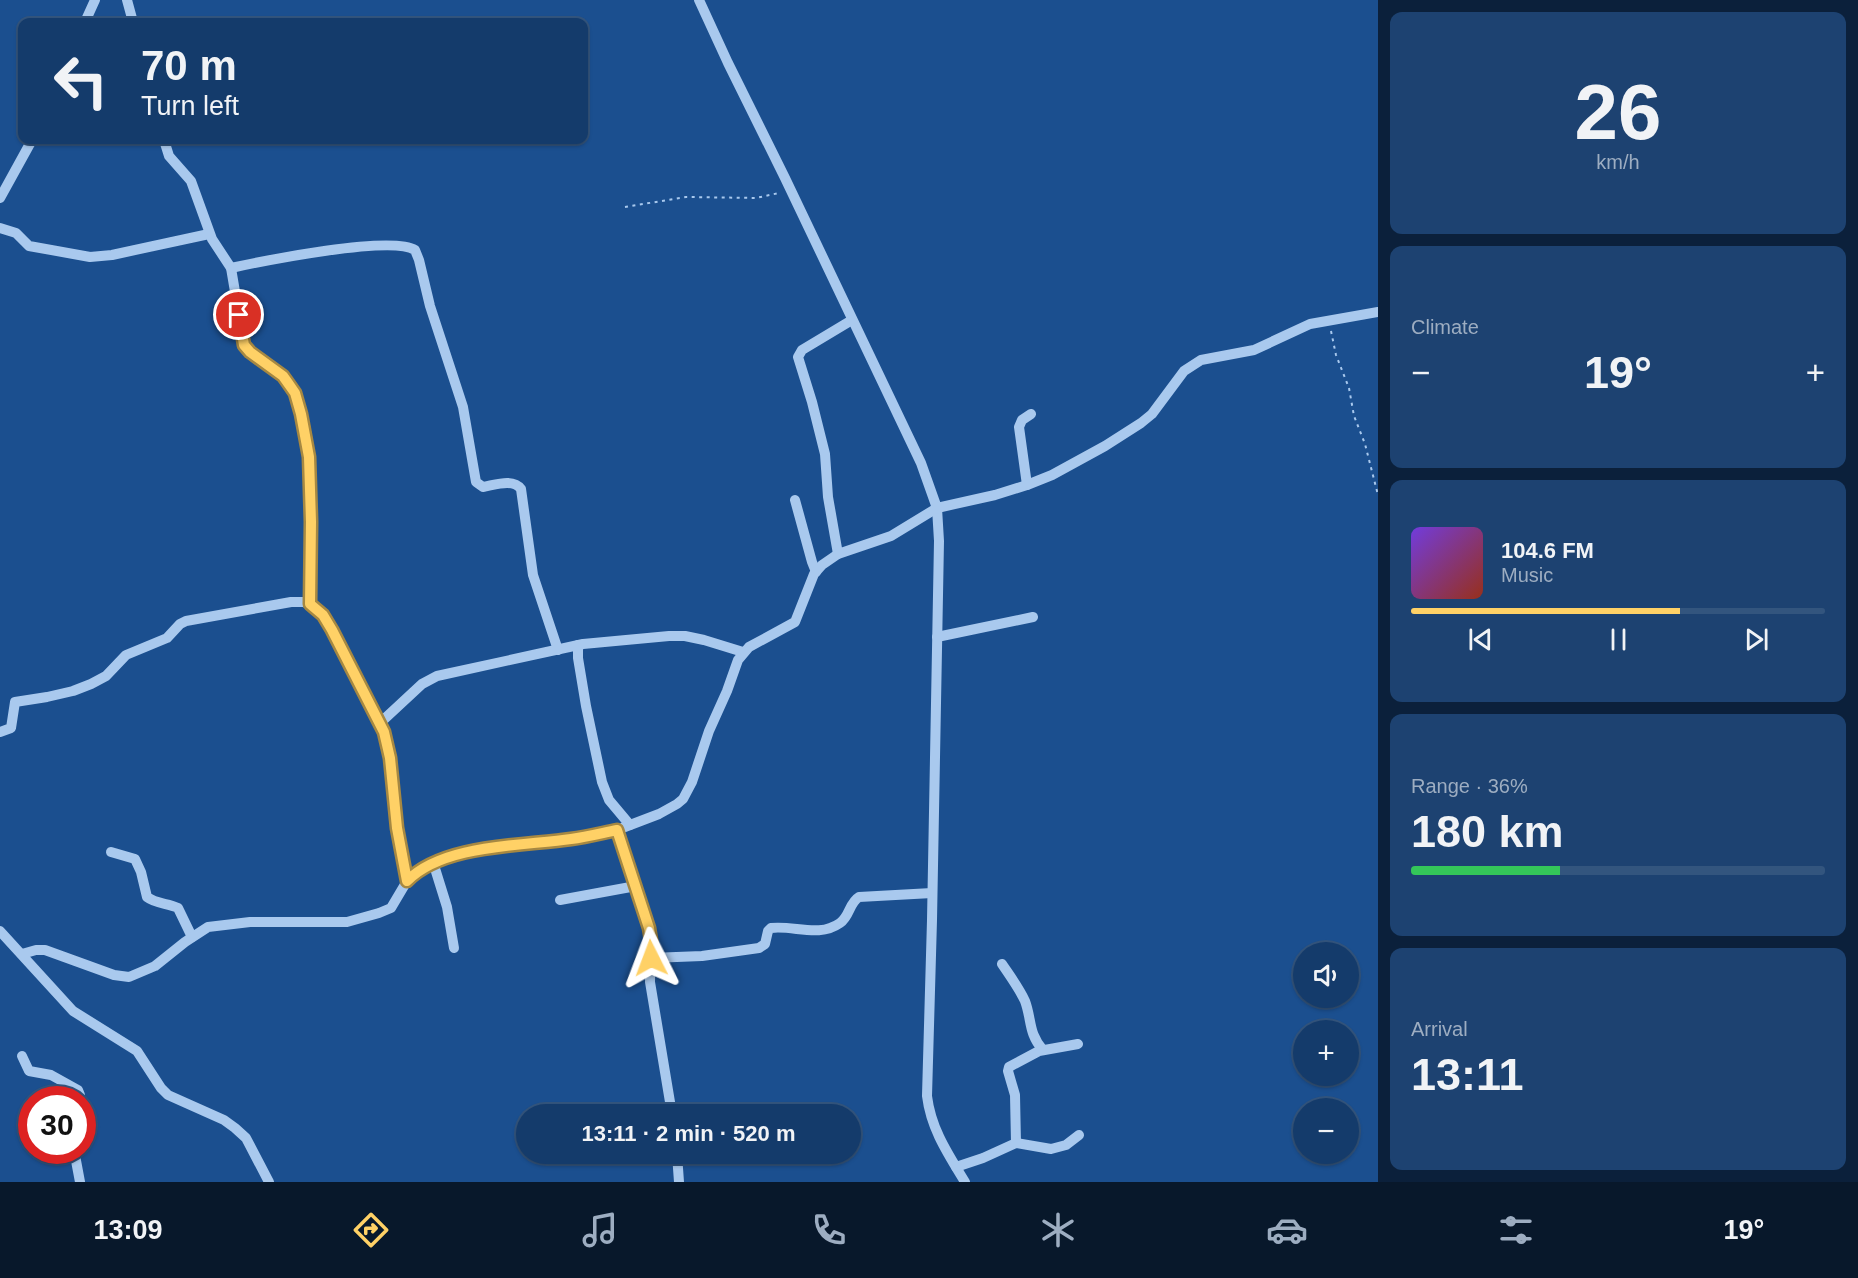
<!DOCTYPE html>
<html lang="en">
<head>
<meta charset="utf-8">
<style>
	:root { --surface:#143b6b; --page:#1d4271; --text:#f1f3f6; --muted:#9dadc1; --line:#33557e; --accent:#ffd166 }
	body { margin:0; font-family:Helvetica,sans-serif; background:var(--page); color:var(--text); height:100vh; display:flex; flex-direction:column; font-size:22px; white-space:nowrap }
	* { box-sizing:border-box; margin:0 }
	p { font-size:20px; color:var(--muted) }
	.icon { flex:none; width:33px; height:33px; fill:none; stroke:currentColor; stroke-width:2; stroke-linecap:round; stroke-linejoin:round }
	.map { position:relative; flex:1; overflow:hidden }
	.details { display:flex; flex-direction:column; gap:12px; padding:12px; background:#0b203b; width:480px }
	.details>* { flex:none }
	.guide { position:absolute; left:18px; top:18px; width:570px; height:126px; border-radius:12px; box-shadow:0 2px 4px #0004,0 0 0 2px var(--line); background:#143b6b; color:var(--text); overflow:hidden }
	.controls { position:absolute; left:1293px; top:942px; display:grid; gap:12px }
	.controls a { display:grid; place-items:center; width:66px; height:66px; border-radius:50%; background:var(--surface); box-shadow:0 2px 4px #0004,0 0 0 2px var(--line); font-size:30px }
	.speed { position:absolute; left:18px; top:1086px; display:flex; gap:12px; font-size:30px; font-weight:700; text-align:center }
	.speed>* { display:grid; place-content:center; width:78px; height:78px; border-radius:50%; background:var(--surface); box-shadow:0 2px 4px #0004,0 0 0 2px var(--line); line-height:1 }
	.speed .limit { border:9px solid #d22; background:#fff; color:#111 }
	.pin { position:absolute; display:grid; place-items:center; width:51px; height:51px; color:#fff; margin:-26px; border:3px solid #fff; border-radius:50%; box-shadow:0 2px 6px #0007 }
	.me { position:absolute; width:66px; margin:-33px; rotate:357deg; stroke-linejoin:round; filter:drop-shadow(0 0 4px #0008) }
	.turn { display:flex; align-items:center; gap:21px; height:126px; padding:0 24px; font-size:27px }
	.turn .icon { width:78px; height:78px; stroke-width:2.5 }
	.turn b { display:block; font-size:42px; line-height:51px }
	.big { font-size:45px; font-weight:800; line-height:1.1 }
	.details .card { flex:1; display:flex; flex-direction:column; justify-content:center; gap:9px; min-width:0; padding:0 21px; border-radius:12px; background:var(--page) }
	.details .dial { align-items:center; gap:0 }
	.dial b { font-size:78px; line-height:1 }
	.song { display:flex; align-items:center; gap:18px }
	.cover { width:72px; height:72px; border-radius:9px; background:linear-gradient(135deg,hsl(260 70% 55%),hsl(10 70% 35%)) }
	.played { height:6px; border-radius:3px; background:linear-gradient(90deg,var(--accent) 65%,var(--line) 65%) }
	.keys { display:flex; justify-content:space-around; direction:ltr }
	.heat { display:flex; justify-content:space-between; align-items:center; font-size:33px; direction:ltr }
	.charge { height:9px; border-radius:4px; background:linear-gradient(90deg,#34c759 36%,var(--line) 0) }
	.trip { position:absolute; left:516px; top:1104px; width:345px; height:60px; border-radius:30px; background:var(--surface); box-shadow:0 2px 4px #0004,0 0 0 2px var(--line); font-weight:800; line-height:60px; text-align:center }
	.tab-bar { display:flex; height:96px; justify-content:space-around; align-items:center; background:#08182b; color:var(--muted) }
	.tab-bar .icon { width:42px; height:42px }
	.tab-bar .active { color:var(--accent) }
	.tab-bar b { font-size:27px; color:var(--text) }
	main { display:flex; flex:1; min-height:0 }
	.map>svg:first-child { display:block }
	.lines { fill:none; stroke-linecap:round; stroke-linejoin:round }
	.path { stroke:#a9c9ee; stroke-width:2; stroke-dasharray:3 4.5; stroke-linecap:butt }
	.minor { stroke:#a9c9ee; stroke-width:10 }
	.route-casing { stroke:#a68842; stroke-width:15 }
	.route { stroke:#ffd166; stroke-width:10 }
</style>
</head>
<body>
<main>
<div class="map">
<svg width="1378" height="1182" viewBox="0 0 1378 1182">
	<rect width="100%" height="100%" fill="#1b4f8f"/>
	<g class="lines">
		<g class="path">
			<polyline points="625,207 686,197 756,198 779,193"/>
			<polyline points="1331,331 1336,355 1349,388 1354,416 1365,444 1378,495"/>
		</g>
		<g class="minor">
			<polyline points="127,0 133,22"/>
			<path d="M699 0 728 63 785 178 921 463 937 508 939 541 932 920 927 1096C931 1129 948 1154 965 1182"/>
			<polyline points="85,22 95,0"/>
			<path d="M164 140 169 156 191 181 212 239 231 268 244 345C255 361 277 366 289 383 321 430 310 547 310 604"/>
			<polyline points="0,198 32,140"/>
			<polyline points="0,228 16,233 29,246 90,257 112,255 209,234"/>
			<path d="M231 268C263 261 391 235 415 250L419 260 430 306 463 407 476 482 483 487C495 485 513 478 521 489L533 575 558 650"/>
			<polyline points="1027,485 1019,427 1022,420 1031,414"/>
			<polyline points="795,500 812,562 816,572"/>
			<polyline points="838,554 828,497 825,454 812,402 798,357 802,350 852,320"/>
			<polyline points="937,637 1033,617"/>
			<polyline points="578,645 578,658 586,706 602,782 609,800 630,825"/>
			<polyline points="380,723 422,684 437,676 583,644 669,636 685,636 704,640 743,652"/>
			<polyline points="0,732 11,728 15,702 47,697 73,691 91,684 106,676 126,655 167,638 180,624 186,621 291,602 303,602 310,604 316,608 332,630 384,732 390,758 397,828 407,881"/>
			<polyline points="617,830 651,937 650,982 672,1114"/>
			<path d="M111 852 135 859 141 872 147 897C156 904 168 903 178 908L192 937"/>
			<polyline points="433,862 447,907 454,948"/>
			<polyline points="560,900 636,886"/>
			<polyline points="0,931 73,1011 137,1051 161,1088 168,1095 224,1120 235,1128 246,1138 269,1182"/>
			<polyline points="22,954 36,950 45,950 114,975 129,977 155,966 185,942 208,927 250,922 347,922 379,913 391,908 407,881 416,872 433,862 467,853 505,846 570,840 617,830 659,814 677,804 683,799 692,782 709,731 727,691 738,660 749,647 795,622 814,574 822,565 838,554 891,536 937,508 995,495 1027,485 1052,475 1105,446 1141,423 1152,414 1184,371 1201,360 1254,350 1310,324 1378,312"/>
			<path d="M651 958 702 956 759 948 765 944 768 931 771 928C794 925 819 938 840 923 850 916 849 903 859 897L932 893"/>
			<path d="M1002 964C1010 976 1019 988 1025 1001 1032 1020 1028 1033 1043 1050"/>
			<polyline points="22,1056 29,1071 51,1075 78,1090 80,1095 79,1100"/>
			<polyline points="1016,1143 1015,1095 1008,1071 1009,1067 1039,1051 1078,1044"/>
			<polyline points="74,1150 80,1182"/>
			<polyline points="677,1154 679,1182"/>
			<polyline points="956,1167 983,1158 1016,1143 1051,1149 1066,1145 1079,1135"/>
		</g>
	</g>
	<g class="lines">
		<g class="route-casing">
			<path id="route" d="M239 315 244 345 250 352 283 376 288 383 295 393 301 414 309 457 311 522 310 604 323 615 332 630 384 732 390 758 397 828 407 881C443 844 522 846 571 839 587 837 602 833 617 830L649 928 652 946 651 958"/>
		</g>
		<use href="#route" class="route"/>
	</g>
</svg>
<div class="controls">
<a><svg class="icon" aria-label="sound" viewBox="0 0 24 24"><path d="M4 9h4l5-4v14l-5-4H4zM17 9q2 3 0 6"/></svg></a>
<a>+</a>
<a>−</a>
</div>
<div class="speed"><div class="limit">30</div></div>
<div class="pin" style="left:239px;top:315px;background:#d93025"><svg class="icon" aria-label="arrive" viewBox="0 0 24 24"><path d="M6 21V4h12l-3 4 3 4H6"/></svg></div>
<svg class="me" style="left:651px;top:958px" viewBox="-20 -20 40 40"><path d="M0-17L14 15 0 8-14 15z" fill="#ffd166" stroke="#fff" stroke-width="4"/></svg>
<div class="trip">13:11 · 2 min · 520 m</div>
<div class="guide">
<div class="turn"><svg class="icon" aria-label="left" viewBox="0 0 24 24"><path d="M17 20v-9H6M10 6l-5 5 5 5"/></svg><div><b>70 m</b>Turn left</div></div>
</div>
</div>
<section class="details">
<div class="card dial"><b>26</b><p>km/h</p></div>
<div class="card"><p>Climate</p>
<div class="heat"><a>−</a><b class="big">19°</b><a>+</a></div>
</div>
<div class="card">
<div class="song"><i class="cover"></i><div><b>104.6 FM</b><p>Music</p></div></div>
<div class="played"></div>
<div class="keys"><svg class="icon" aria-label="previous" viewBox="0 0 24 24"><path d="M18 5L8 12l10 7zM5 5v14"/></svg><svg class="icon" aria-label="pause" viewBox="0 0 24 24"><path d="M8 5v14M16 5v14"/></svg><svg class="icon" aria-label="next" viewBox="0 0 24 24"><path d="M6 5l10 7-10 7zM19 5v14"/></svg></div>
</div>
<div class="card"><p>Range · 36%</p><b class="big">180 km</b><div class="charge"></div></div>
<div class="card"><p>Arrival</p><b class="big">13:11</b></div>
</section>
</main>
<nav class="tab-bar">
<b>13:09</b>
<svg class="icon active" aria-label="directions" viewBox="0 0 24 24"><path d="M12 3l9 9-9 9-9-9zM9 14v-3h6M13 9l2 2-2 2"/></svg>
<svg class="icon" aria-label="music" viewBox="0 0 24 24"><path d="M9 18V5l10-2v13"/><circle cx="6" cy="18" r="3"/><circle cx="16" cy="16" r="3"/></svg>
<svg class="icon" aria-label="phone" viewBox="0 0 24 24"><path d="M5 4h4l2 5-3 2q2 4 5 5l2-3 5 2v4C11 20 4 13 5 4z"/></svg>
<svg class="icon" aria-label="climate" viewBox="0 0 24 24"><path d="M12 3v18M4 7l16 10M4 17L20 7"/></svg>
<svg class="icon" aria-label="car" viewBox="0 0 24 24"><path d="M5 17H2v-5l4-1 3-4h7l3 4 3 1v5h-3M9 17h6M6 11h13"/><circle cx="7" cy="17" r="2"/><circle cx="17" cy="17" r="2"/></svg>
<svg class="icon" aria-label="filters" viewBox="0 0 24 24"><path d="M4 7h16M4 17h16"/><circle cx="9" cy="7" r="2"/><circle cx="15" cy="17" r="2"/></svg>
<b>19°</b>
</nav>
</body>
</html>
